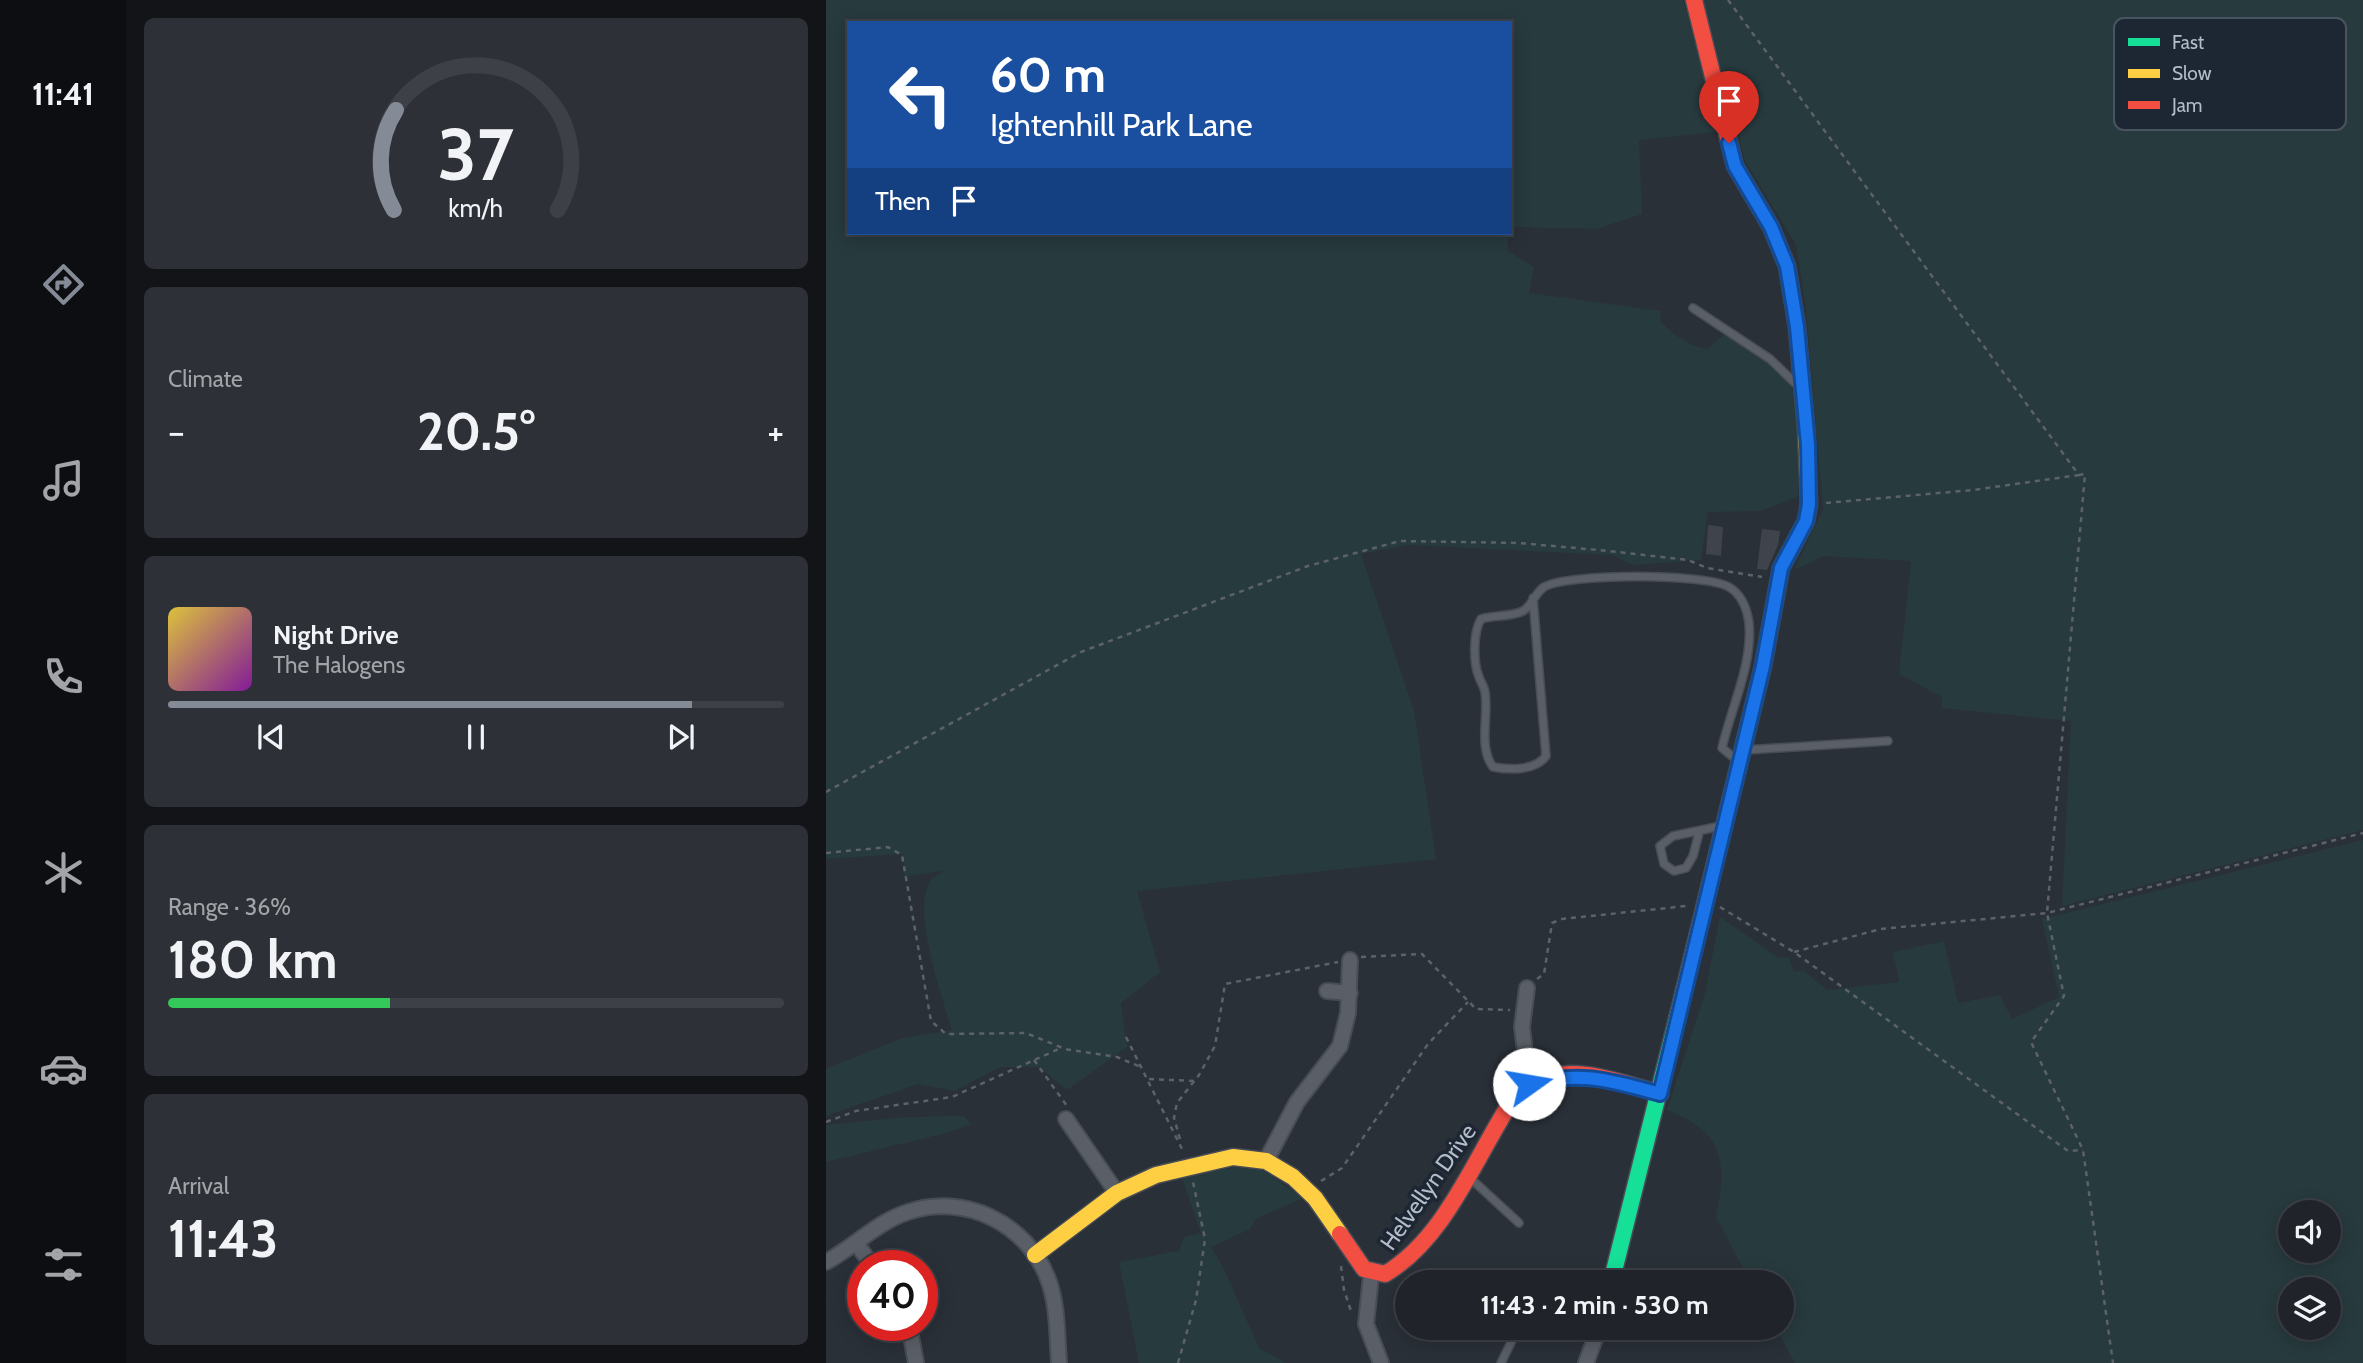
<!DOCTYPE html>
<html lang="en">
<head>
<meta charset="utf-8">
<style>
	:root { --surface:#20242a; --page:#2d3036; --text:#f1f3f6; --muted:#a2a4a8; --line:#3d4147; --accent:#848b96 }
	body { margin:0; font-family:Cabin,sans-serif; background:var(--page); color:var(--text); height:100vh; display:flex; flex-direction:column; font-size:26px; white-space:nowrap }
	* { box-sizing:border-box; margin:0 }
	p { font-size:23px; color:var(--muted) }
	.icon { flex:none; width:38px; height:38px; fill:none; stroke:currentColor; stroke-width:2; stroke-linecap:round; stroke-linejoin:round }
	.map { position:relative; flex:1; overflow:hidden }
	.details { display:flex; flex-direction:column; gap:18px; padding:18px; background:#121417; width:700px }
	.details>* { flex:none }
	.hud { position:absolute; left:21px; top:21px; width:665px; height:214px; border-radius:0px; box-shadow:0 4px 18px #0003,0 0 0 2px var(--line); background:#1a4fa0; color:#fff; overflow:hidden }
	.controls { position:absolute; left:1452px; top:1200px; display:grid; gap:14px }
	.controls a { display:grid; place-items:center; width:63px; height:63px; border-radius:50%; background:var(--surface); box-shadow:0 4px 18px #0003,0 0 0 2px var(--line); font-size:35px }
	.speed { position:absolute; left:21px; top:1250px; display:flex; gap:14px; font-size:35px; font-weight:700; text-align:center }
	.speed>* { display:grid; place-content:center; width:91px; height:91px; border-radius:50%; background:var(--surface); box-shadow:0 4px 18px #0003,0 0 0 2px var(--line); line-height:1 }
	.speed .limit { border:10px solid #d22; background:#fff; color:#111 }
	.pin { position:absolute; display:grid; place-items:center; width:60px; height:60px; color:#fff; margin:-72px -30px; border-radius:50% 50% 50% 0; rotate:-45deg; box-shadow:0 0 7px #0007 }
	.pin .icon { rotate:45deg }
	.me { position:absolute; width:77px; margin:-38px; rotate:77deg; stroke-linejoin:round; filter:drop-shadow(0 0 5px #0008) }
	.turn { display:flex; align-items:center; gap:24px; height:147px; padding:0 28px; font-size:32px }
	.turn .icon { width:91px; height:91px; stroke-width:2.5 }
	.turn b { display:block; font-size:49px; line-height:60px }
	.then { display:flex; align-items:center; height:66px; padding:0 28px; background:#0003; gap:14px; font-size:26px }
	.big { font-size:52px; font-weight:800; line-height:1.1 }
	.details .tile { flex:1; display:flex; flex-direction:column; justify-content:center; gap:10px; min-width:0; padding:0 24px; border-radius:10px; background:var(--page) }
	.details .dial { align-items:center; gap:0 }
	.dial svg { height:182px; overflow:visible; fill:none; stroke:var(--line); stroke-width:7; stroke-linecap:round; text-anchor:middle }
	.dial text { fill:var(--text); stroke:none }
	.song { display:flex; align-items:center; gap:21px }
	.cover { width:84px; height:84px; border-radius:10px; background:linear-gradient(135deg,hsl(50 70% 55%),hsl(290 70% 35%)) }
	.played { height:7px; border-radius:4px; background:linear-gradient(90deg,var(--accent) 85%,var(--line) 85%) }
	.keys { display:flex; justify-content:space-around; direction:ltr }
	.heat { display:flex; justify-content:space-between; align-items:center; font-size:38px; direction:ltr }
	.charge { height:10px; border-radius:5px; background:linear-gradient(90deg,#34c759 36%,var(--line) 0) }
	.trip { position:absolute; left:569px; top:1270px; width:399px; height:70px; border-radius:35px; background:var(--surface); box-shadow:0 4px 18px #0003,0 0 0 2px var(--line); font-weight:800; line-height:70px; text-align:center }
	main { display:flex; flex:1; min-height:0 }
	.tab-bar { display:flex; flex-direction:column; width:126px; justify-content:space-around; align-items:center; background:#0d0e11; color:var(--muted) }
	.tab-bar .icon { width:49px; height:49px }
	.tab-bar .active { color:var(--accent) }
	.tab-bar b { font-size:32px; color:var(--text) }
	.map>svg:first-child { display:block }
	.green { fill:#273a3e; fill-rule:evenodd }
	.building { fill:#3f444c }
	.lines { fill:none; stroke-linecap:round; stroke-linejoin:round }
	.lane-casing { stroke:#484c55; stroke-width:10 }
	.street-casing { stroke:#484c55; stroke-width:18 }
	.fast-casing { stroke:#484c55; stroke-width:19 }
	.slow-casing { stroke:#484c55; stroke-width:19 }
	.jam-casing { stroke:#484c55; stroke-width:19 }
	.path { stroke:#5c6268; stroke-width:2.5; stroke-dasharray:5 5; stroke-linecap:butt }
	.lane { stroke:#5a5e66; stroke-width:7 }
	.street { stroke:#5a5e66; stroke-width:14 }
	.fast { stroke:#16e098; stroke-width:16 }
	.slow { stroke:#ffcf43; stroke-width:16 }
	.jam { stroke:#f24e42; stroke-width:16 }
	.route-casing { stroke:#114b97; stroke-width:18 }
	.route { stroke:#1a73e8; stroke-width:12 }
	.labels { text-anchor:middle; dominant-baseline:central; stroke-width:7; stroke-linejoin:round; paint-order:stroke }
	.street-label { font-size:23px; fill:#b4bcc9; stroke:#1d2633 }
	.key { fill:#1d2633; stroke:#4a5360; stroke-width:2 }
	.key-label { font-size:19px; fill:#b4bcc9 }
</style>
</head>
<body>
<main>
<nav class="tab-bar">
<b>11:41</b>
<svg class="icon active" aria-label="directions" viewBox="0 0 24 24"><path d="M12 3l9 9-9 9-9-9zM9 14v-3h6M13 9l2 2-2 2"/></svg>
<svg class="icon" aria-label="music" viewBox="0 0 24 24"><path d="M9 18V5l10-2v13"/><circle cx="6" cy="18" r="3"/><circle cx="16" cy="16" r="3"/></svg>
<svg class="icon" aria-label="phone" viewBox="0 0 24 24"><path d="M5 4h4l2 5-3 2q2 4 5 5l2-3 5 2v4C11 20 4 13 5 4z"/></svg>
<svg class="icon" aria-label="climate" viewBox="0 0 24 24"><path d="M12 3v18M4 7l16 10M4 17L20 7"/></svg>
<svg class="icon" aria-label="car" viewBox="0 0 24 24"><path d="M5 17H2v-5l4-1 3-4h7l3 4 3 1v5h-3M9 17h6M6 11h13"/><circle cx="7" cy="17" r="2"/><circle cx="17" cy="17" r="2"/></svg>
<svg class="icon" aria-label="filters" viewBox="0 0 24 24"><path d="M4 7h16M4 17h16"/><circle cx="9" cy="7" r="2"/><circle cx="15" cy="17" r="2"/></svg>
</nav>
<section class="details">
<div class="tile dial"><svg viewBox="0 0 100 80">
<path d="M14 69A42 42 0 1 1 86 69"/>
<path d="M14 69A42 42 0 0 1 15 25" stroke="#848b96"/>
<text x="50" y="56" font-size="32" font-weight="700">37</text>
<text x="50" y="72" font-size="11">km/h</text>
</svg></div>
<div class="tile"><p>Climate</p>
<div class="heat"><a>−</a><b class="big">20.5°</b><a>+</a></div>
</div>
<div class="tile">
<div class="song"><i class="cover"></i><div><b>Night Drive</b><p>The Halogens</p></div></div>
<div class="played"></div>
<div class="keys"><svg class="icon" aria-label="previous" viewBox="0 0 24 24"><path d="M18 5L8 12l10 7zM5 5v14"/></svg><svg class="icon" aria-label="pause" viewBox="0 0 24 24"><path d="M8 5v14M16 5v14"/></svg><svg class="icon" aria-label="next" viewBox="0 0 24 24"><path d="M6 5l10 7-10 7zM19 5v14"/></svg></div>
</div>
<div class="tile"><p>Range · 36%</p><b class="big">180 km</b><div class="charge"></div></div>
<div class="tile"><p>Arrival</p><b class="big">11:43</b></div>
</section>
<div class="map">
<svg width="1537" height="1363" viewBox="0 0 1537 1363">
	<rect width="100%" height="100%" fill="#2a3038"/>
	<g class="green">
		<path d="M0 0H857L892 132 813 140 816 214 770 229 684 227V23H23V233H681L682 251 708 267 703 293 835 311 834 321C848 335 861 345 881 349L900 333C924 348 952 364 966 389 976 406 972 475 972 497L934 511 882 512 875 560 807 565 786 555 583 545 535 554 588 711 610 859 311 891 334 972 295 1003 301 1047 241 1090 213 1067H174L129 1091 92 1084 0 1116V1069L76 1038 126 1030C117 999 83 905 106 879 109 876 116 873 120 870L78 877 77 854 0 859Z"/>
		<polygon points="877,0 1537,0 1537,830 1236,906 1245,721 1116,708 1116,697 1073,674 1085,561 998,556 968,570 997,509 980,310 970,245 919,161"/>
		<path d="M1537 840V1363H969L950 1328H956V1283H925L890 1217C901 1161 899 1133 841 1110L879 993 894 917 953 958H963L968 972 977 970 1001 990 1073 982 1067 952 1118 941 1132 1003 1174 995 1186 1019 1233 997 1216 919ZM1465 1213H1503V1251H1465ZM1465 1290H1503V1328H1465Z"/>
		<polygon points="138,1116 145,1124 121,1133 0,1162 0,1125 81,1117"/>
		<polygon points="409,1167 436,1170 477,1198 430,1219 424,1229 385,1247 397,1267 433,1348 460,1363 313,1363 293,1262 353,1251 358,1237 375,1233 356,1178"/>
	</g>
	<g class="building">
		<polygon points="882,525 897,527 895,556 880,554"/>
		<polygon points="936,529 954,531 952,545 941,570 931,569"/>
	</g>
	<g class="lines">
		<g class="lane-casing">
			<g id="lane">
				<polyline points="867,308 944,359 972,386"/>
				<path d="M707 598 720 756C709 771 684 770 667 767 652 747 663 716 659 692 658 686 655 683 653 677 647 663 647 632 655 619 667 615 686 617 697 611 706 606 709 593 718 587 743 573 878 573 903 587 915 594 921 609 923 623 927 664 905 708 896 748L911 760"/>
				<polyline points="919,750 1062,741"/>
				<polyline points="873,833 867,856 860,868 848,871 838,864 834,846 847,836 895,826"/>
				<polyline points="642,1176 693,1223"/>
				<polyline points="675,1363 692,1328"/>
			</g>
		</g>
		<g class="street-casing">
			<g id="street">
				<polyline points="701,988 696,1027 703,1084"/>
				<polyline points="501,991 524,993"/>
				<polyline points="240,1119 291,1193"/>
				<polyline points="440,1161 471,1102 514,1046 522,1013 524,960"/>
				<polyline points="30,1243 46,1265"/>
				<path d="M0 1262C28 1247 51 1222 82 1212 138 1193 201 1223 222 1279 232 1305 231 1335 233 1363"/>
				<polyline points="545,1276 540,1324 555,1363"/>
				<polyline points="83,1325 90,1363"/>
				<polyline points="760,1363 773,1328"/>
			</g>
		</g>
		<g class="fast-casing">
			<polyline id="fast" points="785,1283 858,991"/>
		</g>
		<g class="slow-casing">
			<g id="slow">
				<polyline points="858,991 937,666 955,568 980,521 983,504 980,427"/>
				<polyline points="209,1255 291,1193 330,1175 407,1157 440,1161 467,1177 489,1198 514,1234"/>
			</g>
		</g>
		<g class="jam-casing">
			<g id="jam">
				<polyline points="868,0 909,166 945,227 961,266 971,327 980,427"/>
				<path d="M514 1234 538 1269 559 1274C620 1238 649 1157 687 1099 692 1094 698 1087 704 1084 741 1061 797 1083 834 1094"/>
			</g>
		</g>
		<g class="path">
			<polyline points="902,0 1253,475 1259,474 1221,913 1238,996 1205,1042 1257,1150 1287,1363"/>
			<polyline points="1000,503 1147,490 1253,475"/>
			<polyline points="0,792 255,652 482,566 574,541 693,543 783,551 862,560 881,568 936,577"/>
			<polyline points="0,853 62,847 76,855 105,1021 120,1034 200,1033 239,1049 291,1057 317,1068"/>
			<polyline points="894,907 968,952 1242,1151 1257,1150"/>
			<polyline points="968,952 1055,929 1221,913 1537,833"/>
			<polyline points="535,957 596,954 650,1009 684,1010"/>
			<polyline points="711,979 718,974 726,923 736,919 860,906"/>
			<polyline points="300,1037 358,1153"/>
			<polyline points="208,1060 241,1106"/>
			<polyline points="323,1079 368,1081"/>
			<polyline points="0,1122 30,1111 126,1097 235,1048"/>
			<polyline points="354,1139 348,1118 351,1103 373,1075 389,1046 399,984 512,962"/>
			<polyline points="495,1181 516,1168 602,1044 642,1002"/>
			<polyline points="515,1266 518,1290 526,1314"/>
			<polyline points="352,1363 370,1300 379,1239 367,1182"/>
		</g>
		<use href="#lane" class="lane"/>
		<use href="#street" class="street"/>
		<use href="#fast" class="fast"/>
		<use href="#slow" class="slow"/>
		<use href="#jam" class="jam"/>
	</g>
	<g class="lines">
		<g class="route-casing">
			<path id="route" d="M703 1084C755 1071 783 1080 834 1094L937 666 955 568 980 521 983 504 982 445 971 327 961 266 945 227 909 166 903 143"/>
		</g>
		<use href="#route" class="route"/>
	</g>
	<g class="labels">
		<g class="street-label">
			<text transform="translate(602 1187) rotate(-55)">Helvellyn Drive</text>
		</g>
	</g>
	<rect x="1288" y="18" width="232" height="112" rx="10" class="key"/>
	<rect x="1302" y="38" width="32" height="8" fill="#16e098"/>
	<rect x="1302" y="69" width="32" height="9" fill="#ffcf43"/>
	<rect x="1302" y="101" width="32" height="8" fill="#f24e42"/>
	<g class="key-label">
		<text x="1346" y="49">Fast</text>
		<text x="1346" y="80">Slow</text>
		<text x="1346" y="112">Jam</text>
	</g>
</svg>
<div class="controls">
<a><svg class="icon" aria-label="sound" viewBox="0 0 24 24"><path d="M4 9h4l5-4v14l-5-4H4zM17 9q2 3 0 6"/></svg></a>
<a><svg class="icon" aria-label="layers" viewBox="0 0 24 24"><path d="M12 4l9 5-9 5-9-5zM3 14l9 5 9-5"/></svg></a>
</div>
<div class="speed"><div class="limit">40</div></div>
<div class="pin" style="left:903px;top:143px;background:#d93025"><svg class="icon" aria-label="arrive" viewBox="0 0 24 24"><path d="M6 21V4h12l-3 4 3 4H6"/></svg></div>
<svg class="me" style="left:703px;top:1084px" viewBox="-20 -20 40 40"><circle r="19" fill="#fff"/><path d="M0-13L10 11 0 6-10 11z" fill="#1a73e8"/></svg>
<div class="trip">11:43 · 2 min · 530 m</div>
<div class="hud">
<div class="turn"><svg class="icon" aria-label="left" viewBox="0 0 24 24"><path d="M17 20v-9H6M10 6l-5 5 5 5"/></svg><div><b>60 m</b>Ightenhill Park Lane</div></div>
<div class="then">Then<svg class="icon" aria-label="arrive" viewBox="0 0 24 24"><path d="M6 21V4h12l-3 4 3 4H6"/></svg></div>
</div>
</div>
</main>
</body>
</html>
